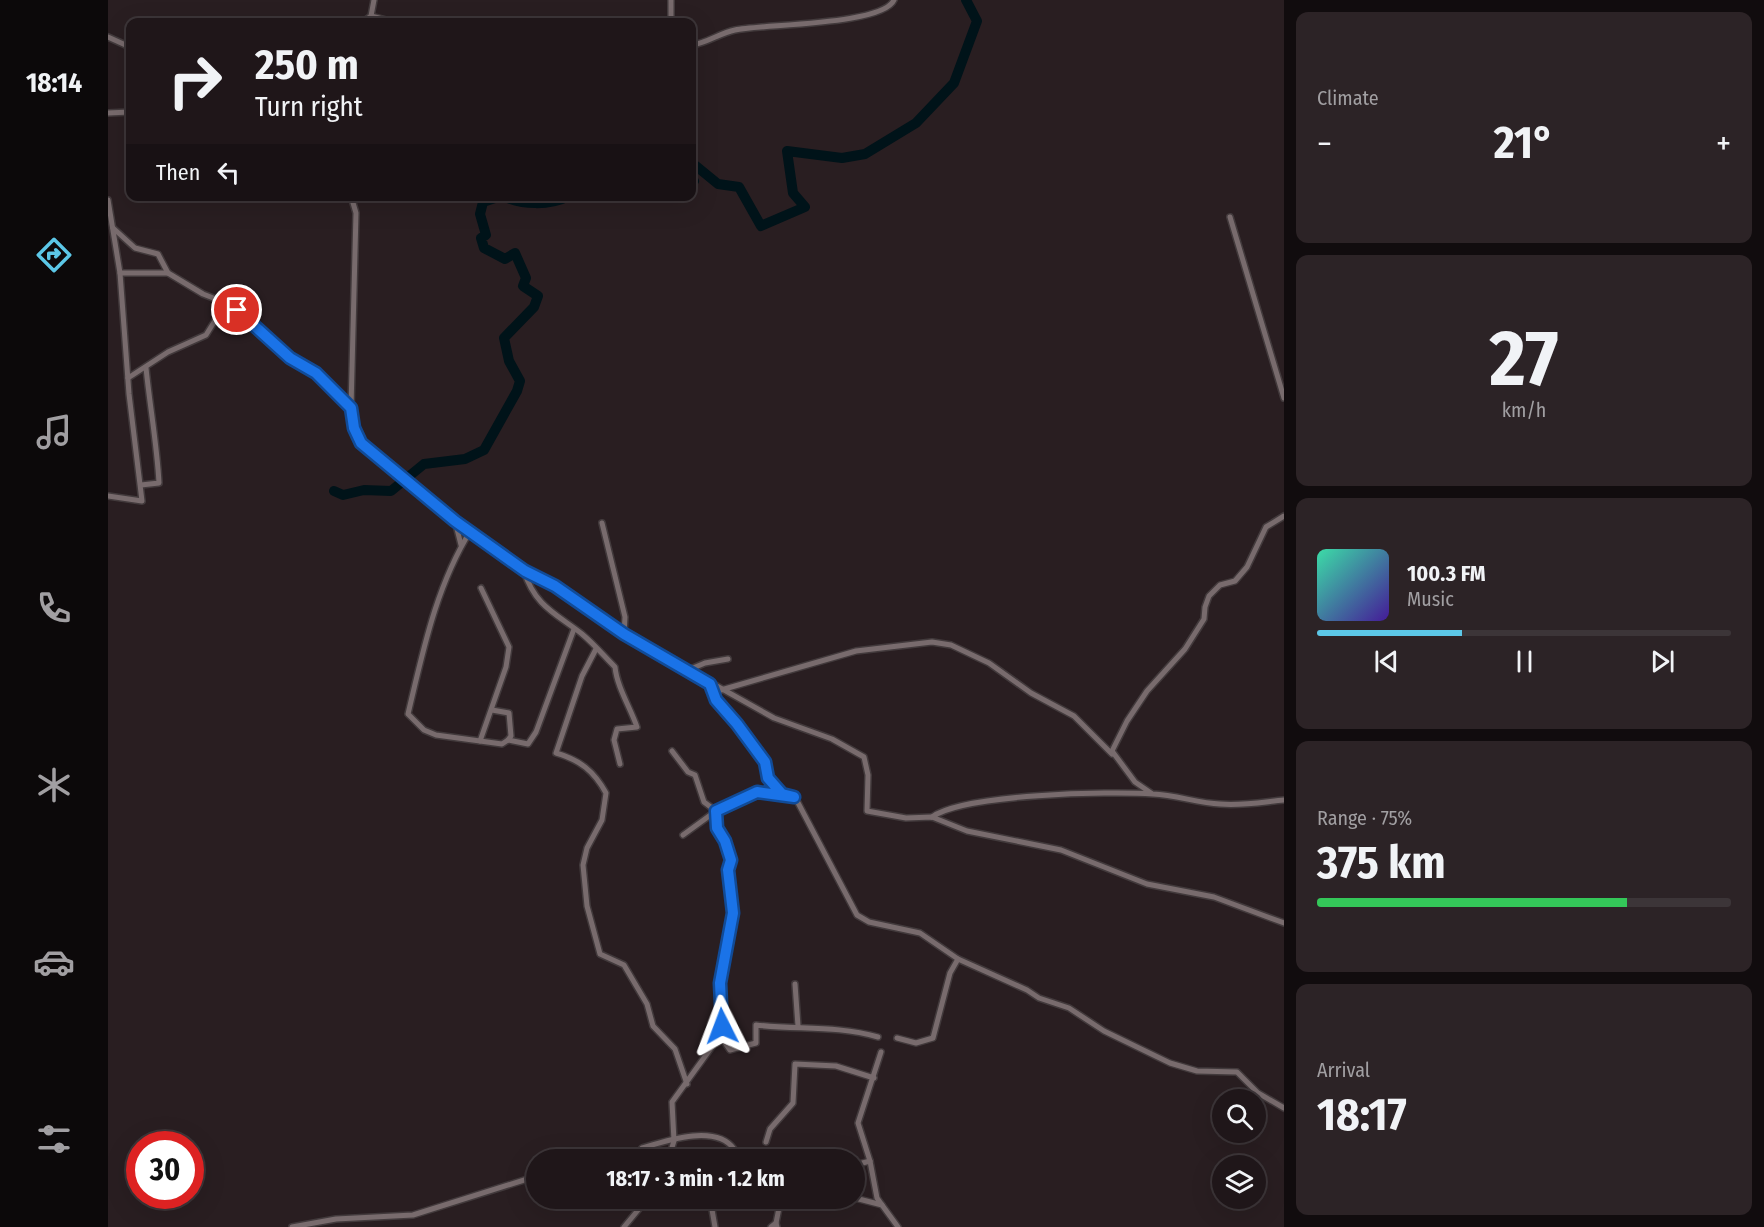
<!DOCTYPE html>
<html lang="en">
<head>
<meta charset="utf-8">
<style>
	:root { --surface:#1f1619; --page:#2c2326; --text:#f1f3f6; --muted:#a19fa2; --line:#3c3538; --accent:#5cc7e7 }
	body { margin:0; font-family:"Fira Sans Condensed",sans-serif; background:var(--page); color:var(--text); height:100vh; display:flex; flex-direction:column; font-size:22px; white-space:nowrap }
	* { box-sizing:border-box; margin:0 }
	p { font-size:20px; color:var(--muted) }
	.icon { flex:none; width:33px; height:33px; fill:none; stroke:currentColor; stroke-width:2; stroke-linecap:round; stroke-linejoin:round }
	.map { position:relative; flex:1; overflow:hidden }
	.panel { display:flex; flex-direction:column; gap:12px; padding:12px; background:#110c0e; width:480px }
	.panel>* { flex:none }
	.banner { position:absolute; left:18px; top:18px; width:570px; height:183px; border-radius:12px; box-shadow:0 6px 24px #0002,0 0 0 2px var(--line); background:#1f1619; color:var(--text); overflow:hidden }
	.buttons { position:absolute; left:1104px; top:1089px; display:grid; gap:12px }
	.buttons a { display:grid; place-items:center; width:54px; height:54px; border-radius:50%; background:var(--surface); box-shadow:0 6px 24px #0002,0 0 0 2px var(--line); font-size:30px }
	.speed { position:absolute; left:18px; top:1131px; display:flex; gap:12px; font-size:30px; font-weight:700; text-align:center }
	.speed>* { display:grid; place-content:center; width:78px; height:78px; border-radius:50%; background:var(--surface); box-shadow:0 6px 24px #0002,0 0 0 2px var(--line); line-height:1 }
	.speed .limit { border:9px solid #d22; background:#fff; color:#111 }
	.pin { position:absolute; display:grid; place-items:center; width:51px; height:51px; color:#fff; margin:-26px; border:3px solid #fff; border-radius:50%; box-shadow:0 2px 6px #0007 }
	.me { position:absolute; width:66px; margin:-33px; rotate:357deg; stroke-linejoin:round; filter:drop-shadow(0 0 4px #0008) }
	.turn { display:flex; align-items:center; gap:21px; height:126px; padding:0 30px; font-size:27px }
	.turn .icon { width:78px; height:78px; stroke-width:2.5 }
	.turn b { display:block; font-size:42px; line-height:51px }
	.then { display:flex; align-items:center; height:57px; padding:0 30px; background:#0003; gap:12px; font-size:22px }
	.big { font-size:45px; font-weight:700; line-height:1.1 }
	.panel .card { flex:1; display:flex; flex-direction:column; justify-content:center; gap:9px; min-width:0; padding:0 21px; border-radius:12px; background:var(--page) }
	.panel .dial { align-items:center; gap:0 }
	.dial b { font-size:78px; line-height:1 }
	.song { display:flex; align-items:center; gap:18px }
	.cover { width:72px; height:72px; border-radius:9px; background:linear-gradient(135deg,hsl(160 70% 55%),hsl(260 70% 35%)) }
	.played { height:6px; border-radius:3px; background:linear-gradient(90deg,var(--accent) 35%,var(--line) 35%) }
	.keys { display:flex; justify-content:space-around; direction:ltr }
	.heat { display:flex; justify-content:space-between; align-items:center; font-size:33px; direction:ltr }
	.charge { height:9px; border-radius:4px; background:linear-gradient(90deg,#34c759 75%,var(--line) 0) }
	.trip { position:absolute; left:418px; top:1149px; width:339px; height:60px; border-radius:30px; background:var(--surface); box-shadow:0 6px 24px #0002,0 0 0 2px var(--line); font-weight:700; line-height:60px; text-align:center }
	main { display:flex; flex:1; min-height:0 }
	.tab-bar { display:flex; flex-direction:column; width:108px; justify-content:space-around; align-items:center; background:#0c090a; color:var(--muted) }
	.tab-bar .icon { width:42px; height:42px }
	.tab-bar .active { color:var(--accent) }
	.tab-bar b { font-size:27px; color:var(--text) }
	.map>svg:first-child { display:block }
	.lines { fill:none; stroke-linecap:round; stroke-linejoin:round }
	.river { stroke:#001319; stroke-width:10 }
	.street-casing { stroke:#423a3c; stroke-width:8 }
	.street { stroke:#786b6d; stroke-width:5 }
	.route-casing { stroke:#114b97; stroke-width:15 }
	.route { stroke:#1a73e8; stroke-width:10 }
</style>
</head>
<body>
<main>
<nav class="tab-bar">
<b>18:14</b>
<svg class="icon active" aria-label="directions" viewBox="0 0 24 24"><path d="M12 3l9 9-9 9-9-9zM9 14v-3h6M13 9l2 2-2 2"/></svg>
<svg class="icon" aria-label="music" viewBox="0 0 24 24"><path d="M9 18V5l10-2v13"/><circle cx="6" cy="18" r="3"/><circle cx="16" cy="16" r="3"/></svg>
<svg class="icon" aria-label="phone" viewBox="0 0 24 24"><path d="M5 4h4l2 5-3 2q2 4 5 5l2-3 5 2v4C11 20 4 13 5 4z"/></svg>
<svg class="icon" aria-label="climate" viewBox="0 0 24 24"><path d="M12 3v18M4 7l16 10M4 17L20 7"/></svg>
<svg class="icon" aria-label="car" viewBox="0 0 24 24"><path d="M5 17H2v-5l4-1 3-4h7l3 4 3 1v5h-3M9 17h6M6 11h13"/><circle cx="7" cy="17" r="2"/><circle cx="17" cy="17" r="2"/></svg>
<svg class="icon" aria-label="filters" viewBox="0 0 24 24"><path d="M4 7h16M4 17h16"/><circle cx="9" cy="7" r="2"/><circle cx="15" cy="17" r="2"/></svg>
</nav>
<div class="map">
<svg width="1176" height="1227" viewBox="0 0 1176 1227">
	<rect width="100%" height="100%" fill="#291e21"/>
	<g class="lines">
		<g class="river">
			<polyline points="584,170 588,166 610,184 631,187 653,226 697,207 685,193 679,151 734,158 757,154 808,123 846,83 869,21 858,0"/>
			<polyline points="584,178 586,181 584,183"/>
			<path d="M395 196C414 205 441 206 461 196"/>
			<polyline points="226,491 235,495 256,490 283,491 316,464 357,459 376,450 409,391 412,381 401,361 396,338 426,307 430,296 415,286 418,278 407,253 397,259 376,248 373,238 378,235 372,214 375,202 393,196"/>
		</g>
		<g class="street-casing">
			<g id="street">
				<polyline points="563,0 563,22"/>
				<polyline points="263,16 286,22"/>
				<polyline points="255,22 263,16 266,0"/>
				<polyline points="0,37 22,47"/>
				<path d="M584 45C599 43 612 33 627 30 657 24 775 25 786 0"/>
				<polyline points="0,113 22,112"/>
				<polyline points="243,196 248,213 243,408 246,428 253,443 347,521 416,571 447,586 516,634 666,718 724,739 756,757 760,775 759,811 798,818 824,817 859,831 953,850 1039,884 1106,897 1176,923"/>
				<polyline points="0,200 12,273 21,394 34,501 0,496"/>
				<polyline points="1122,217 1176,398"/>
				<polyline points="5,228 27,248 50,254 60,273 95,294 118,303 139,318 182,358 208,373 243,408"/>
				<polyline points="12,273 60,273"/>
				<polyline points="20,378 60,352 98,335 118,303"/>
				<path d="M33 485 51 483C49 445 42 407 38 368"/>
				<polyline points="347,521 353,545"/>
				<polyline points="494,523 517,617 516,634"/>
				<path d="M363 530C328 586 315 651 300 714L316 730 328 735 394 744 400 740 420 744 428 732 466 629"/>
				<path d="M416 571C427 606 447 613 474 634 486 644 496 656 507 667 509 687 522 707 529 727L509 729 506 740 512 764"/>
				<path d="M488 649 474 676 448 753C472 760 486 771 498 793L494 820 479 848 475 865 479 906 492 954 516 965 539 1004 545 1026 567 1049 579 1084"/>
				<polyline points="578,671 597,663 620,659"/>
				<polyline points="602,684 608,700 658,762 660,778 678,795"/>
				<polyline points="613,690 748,651 824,642 843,645 881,663 923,693 966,716 1004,754"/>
				<polyline points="384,710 401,713 403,736 400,740"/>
				<polyline points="372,741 398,667 401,647 373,588"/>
				<polyline points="564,751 580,772 587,775 596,802 608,811 575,835"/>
				<polyline points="1043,793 1027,782 1004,751 1019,721 1039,691 1077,649 1096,619 1097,607 1101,596 1112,585 1127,581 1139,567 1158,527 1176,516"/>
				<path d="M824 817C856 794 1001 791 1045 794 1068 795 1090 803 1112 804 1134 806 1155 802 1176 800"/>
				<polyline points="687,984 690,1026"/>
				<polyline points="789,1038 808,1043 825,1038 842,973 850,959 919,990 931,998 961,1008 996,1031 1062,1063 1089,1071 1129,1072 1150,1093 1176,1108"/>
				<polyline points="615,1040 612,983 625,913 620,870 623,860 617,841 609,828 608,814 615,806 649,792 687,797 749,915 761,922 812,933 850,959"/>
				<polyline points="773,1052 750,1123 762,1161 769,1198 774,1205"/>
				<polyline points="658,1142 662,1129 685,1103 687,1064 728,1066 766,1078"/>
				<path d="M527 1160 534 1148C560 1140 608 1124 626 1149L624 1160"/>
				<path d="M560 1160 566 1141 564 1102 606 1044 615 1040 622 1050 648 1043V1025C690 1030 728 1025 770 1037"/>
				<polyline points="747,1165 762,1161"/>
				<polyline points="602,1198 607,1227"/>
				<polyline points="747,1198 774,1205 790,1227"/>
				<polyline points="668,1223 673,1198"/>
				<polyline points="184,1227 228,1219 305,1215 429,1176"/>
				<polyline points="516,1227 540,1198"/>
				<polyline points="663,1227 668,1223 669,1227"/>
			</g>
		</g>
		<use href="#street" class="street"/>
	</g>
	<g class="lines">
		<g class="route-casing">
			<polyline id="route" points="129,310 182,358 208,373 243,408 246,428 253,443 347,521 417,571 447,586 516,634 602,684 608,700 629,724 657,762 660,778 674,794 686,797 649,792 608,811 609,828 617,841 623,860 620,870 625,913 612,983 614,1026"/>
		</g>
		<use href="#route" class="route"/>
	</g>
</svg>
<div class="buttons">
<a><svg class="icon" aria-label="search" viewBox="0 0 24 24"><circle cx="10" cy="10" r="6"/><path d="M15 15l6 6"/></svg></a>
<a><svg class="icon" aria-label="layers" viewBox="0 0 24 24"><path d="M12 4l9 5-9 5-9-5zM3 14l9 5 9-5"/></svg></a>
</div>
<div class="speed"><div class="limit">30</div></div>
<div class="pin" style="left:129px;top:310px;background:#d93025"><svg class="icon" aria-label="arrive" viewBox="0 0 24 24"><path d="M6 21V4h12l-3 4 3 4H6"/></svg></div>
<svg class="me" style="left:614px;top:1026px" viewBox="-20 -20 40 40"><path d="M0-17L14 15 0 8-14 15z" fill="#1a73e8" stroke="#fff" stroke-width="4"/></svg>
<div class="trip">18:17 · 3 min · 1.2 km</div>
<div class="banner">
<div class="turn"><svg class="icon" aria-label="right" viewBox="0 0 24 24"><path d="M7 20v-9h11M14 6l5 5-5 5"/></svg><div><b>250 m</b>Turn right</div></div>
<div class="then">Then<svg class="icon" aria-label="left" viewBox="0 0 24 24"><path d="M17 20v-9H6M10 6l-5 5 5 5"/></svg></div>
</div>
</div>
<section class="panel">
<div class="card"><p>Climate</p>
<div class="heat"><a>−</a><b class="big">21°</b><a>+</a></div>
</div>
<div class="card dial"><b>27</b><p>km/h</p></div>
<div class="card">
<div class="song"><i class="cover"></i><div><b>100.3 FM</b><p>Music</p></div></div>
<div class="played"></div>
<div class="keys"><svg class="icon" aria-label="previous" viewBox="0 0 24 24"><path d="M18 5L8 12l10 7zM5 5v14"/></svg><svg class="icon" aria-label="pause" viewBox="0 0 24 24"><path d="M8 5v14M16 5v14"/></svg><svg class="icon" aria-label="next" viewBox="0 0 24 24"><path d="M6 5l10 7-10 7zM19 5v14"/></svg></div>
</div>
<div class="card"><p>Range · 75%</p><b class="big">375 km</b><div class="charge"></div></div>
<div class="card"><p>Arrival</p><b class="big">18:17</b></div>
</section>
</main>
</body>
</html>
